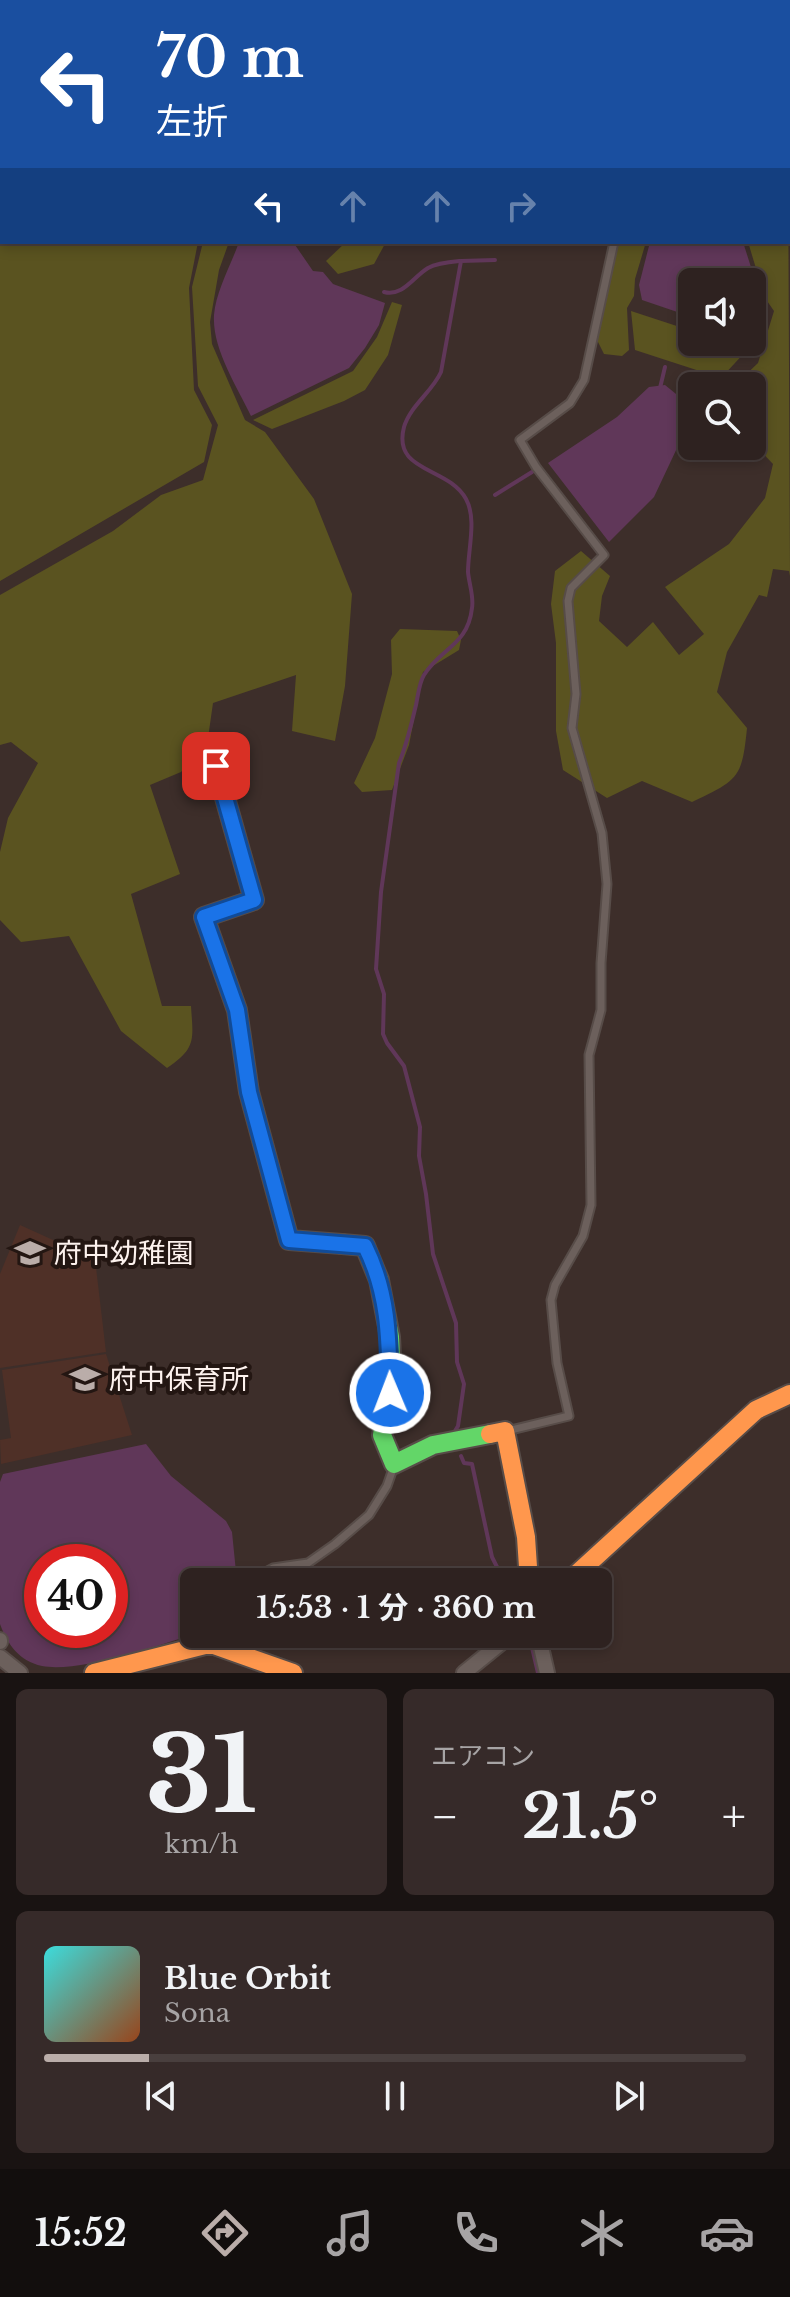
<!DOCTYPE html>
<html lang="ja">
<head>
<meta charset="utf-8">
<style>
	:root { --surface:#2e2220; --page:#362a29; --text:#f1f3f6; --muted:#a7a4a5; --line:#493f3e; --accent:#baada9 }
	body { margin:0; font-family:"Libre Baskerville","Noto Sans JP",serif; background:var(--page); color:var(--text); height:100vh; display:flex; flex-direction:column; font-size:30px; white-space:nowrap }
	* { box-sizing:border-box; margin:0 }
	p { font-size:26px; color:var(--muted) }
	.icon { flex:none; width:44px; height:44px; fill:none; stroke:currentColor; stroke-width:2; stroke-linecap:round; stroke-linejoin:round }
	.map { position:relative; height:1673px; overflow:hidden }
	.panel { display:flex; flex-direction:column; gap:16px; padding:16px; background:#191312; flex:1 }
	.panel>* { flex:none }
	.top-card { position:absolute; left:0px; top:0px; width:790px; height:244px; box-shadow:0 4px 12px #0003,0 0 0 2px var(--line); background:#1a4fa0; color:#fff; overflow:hidden }
	.buttons { position:absolute; left:678px; top:268px; display:grid; gap:16px }
	.buttons a { display:grid; place-items:center; width:88px; height:88px; border-radius:12px; background:var(--surface); box-shadow:0 4px 12px #0003,0 0 0 2px var(--line); font-size:40px }
	.speed { position:absolute; left:24px; top:1544px; display:flex; gap:16px; font-size:40px; font-weight:700; text-align:center }
	.speed>* { display:grid; place-content:center; width:104px; height:104px; border-radius:50%; background:var(--surface); box-shadow:0 4px 12px #0003,0 0 0 2px var(--line); line-height:1 }
	.speed .limit { border:12px solid #d22; background:#fff; color:#111 }
	.pin { position:absolute; display:grid; place-items:center; width:68px; height:68px; color:#fff; margin:-34px; border-radius:16px; box-shadow:0 4px 12px #0006 }
	.me { position:absolute; width:88px; margin:-44px; rotate:359deg; stroke-linejoin:round; filter:drop-shadow(0 0 6px #0008) }
	.turn { display:flex; align-items:center; gap:28px; height:168px; padding:0 24px; font-size:36px }
	.turn .icon { width:104px; height:104px; stroke-width:2.5 }
	.turn b { display:block; font-size:56px; line-height:68px }
	.lanes { display:flex; align-items:center; height:76px; padding:0 24px; background:#0003; justify-content:center; gap:40px; direction:ltr }
	.lanes .off { opacity:.35 }
	.big { font-size:60px; font-weight:700; line-height:1.1 }
	.panel .tile { flex:1; display:flex; flex-direction:column; justify-content:center; gap:12px; min-width:0; padding:0 28px; border-radius:12px; background:var(--page) }
	.panel .dial { align-items:center; gap:0 }
	.dial b { font-size:104px; line-height:1 }
	.song { display:flex; align-items:center; gap:24px }
	.cover { width:96px; height:96px; border-radius:12px; background:linear-gradient(135deg,hsl(180 70% 55%),hsl(20 70% 35%)) }
	.played { height:8px; border-radius:4px; background:linear-gradient(90deg,var(--accent) 15%,var(--line) 15%) }
	.keys { display:flex; justify-content:space-around; direction:ltr }
	.heat { display:flex; justify-content:space-between; align-items:center; font-size:44px; direction:ltr }
	.panel .tiles { flex:1; display:grid; gap:16px; grid-template-columns:1fr 1fr }
	.tile:last-child { grid-column:span 2 }
	.trip { position:absolute; left:180px; top:1568px; width:432px; height:80px; border-radius:12px; background:var(--surface); box-shadow:0 4px 12px #0003,0 0 0 2px var(--line); font-weight:700; line-height:80px; text-align:center }
	.menu { display:flex; height:128px; justify-content:space-around; align-items:center; background:#120e0d; color:var(--muted) }
	.menu .icon { width:56px; height:56px }
	.menu .current { color:var(--accent) }
	.menu b { font-size:36px; color:var(--text) }
	.map>svg:first-child { display:block }
	.built { fill:#4f3027 }
	.green { fill:#5a5320 }
	.water { fill:#603759; fill-rule:evenodd }
	.lines { fill:none; stroke-linecap:round; stroke-linejoin:round }
	.stream { stroke:#603759; stroke-width:4 }
	.lane-casing { stroke:#574c48; stroke-width:11 }
	.street-casing { stroke:#574c48; stroke-width:18 }
	.fast-casing { stroke:#574c48; stroke-width:22 }
	.slow-casing { stroke:#574c48; stroke-width:22 }
	.jam-casing { stroke:#574c48; stroke-width:22 }
	.lane { stroke:#6c605c; stroke-width:7 }
	.street { stroke:#6c605c; stroke-width:14 }
	.fast { stroke:#63d668; stroke-width:18 }
	.slow { stroke:#ff974d; stroke-width:18 }
	.jam { stroke:#b3261e; stroke-width:18 }
	.route-casing { stroke:#114b97; stroke-width:20 }
	.route { stroke:#1a73e8; stroke-width:14 }
	.labels { text-anchor:middle; dominant-baseline:central; stroke-width:8; stroke-linejoin:round; paint-order:stroke }
	.poi-label { font-size:28px; fill:#fdf2ee; stroke:#231612; text-anchor:start }
</style>
</head>
<body>
<div class="map">
<svg width="790" height="1673" viewBox="0 0 790 1673">
	<rect width="100%" height="100%" fill="#3d2e2a"/>
	<g class="built">
		<polygon points="20,1225 95,1259 106,1352 0,1368 0,1274"/>
		<polygon points="106,1354 132,1435 1,1464 0,1440 11,1438 2,1370"/>
	</g>
	<g class="green">
		<polygon points="0,0 301,2 2,2 2,242 198,242 189,288 194,390 212,425 204,462 0,581"/>
		<polygon points="509,0 790,0 790,142 788,2"/>
		<path d="M788 148 790 576 789 571 773 569 767 597 759 595 727 652 717 692 747 728C742 779 738 780 692 802L642 781 607 798 563 770 556 731V643L551 604 555 571 581 551 610 576 602 596 599 621 627 647 653 622 679 655 704 634 665 587 729 544 765 498 773 464 752 442V386H734L758 363 774 311 765 298 748 242H788Z"/>
		<path d="M203 242H229L219 270 210 322 212 344 245 420 265 432 314 499 352 594 345 686 335 741 292 731 296 675 213 703 207 745 181 772 150 785 180 874 131 894 162 1006H191C193 1039 197 1048 167 1068L121 1031 69 936 21 942 0 920V852L8 818 38 763 11 742 0 745V595L113 531 161 495 203 480 218 425 198 386 192 287Z"/>
		<polygon points="346,242 386,242 374,264 338,274 326,261"/>
		<polygon points="617,242 646,242 635,279 634,296 627,308 629,350 622,356 604,354 596,338"/>
		<polygon points="392,302 402,305 388,355 365,390 344,401 272,429 253,420 353,371 377,337"/>
		<polygon points="631,311 692,331 692,342 728,342 748,349 721,378 635,350"/>
		<polygon points="400,629 457,631 461,640 459,650 423,672 409,745 392,790 362,792 354,783 375,738 392,674 391,640"/>
	</g>
	<g class="water">
		<path d="M239 242H293L313 271 323 272 333 284 385 303 379 325 365 348 349 368 251 416C237 386 212 349 214 315 216 291 231 265 239 242Z"/>
		<polygon points="650,242 743,242 763,305 768,310 765,316 757,321 752,332 752,282 692,282 692,317 642,300 639,285"/>
		<polygon points="665,385 692,407 686,429 654,497 609,542 548,463 617,417 649,387"/>
		<path d="M146 1444 171 1476 226 1521 232 1532 237 1582H194V1634C157 1646 79 1673 42 1666 19 1661 8 1645 0 1624V1482L3 1474ZM42 1562H110V1630H42Z"/>
	</g>
	<g class="lines">
		<g class="stream">
			<path d="M384 292C403 297 413 277 428 268 437 263 449 262 460 261"/>
			<polyline points="660,388 665,367"/>
			<polyline points="495,495 532,472"/>
			<path d="M455 1431 458 1426 464 1384 457 1362 456 1323 433 1254 426 1194 419 1156 420 1127 404 1066 387 1043 383 1034 384 994 376 969 381 892 399 763C407 744 411 725 416 705 418 696 419 683 424 675 441 648 468 645 472 608 474 596 469 584 468 572 468 549 477 519 466 499 448 466 392 473 404 427 410 406 432 392 441 372L461 261 495 260"/>
			<polyline points="461,1456 464,1463 472,1464 492,1557 497,1567 520,1581"/>
			<polyline points="530,1639 538,1673"/>
		</g>
		<g class="lane-casing">
			<g id="lane">
				<polyline points="507,1431 569,1416 557,1363 551,1300 555,1285 583,1236 591,1205 589,1055 601,1010 601,963 607,884 602,833 572,728 576,694 568,601 571,588 604,555 536,467 520,440 570,403 584,380 614,242"/>
				<polyline points="247,1582 273,1568 308,1563 335,1544 369,1515 387,1486 394,1466"/>
			</g>
		</g>
		<g class="street-casing">
			<g id="street">
				<polyline points="538,1634 547,1673"/>
				<polyline points="0,1640 0,1642"/>
				<polyline points="0,1657 20,1673"/>
				<polyline points="464,1673 512,1634"/>
			</g>
		</g>
		<g class="fast-casing">
			<polyline id="fast" points="342,1244 365,1246 379,1280 390,1337 392,1375 382,1435 394,1464 433,1445 490,1434"/>
		</g>
		<g class="slow-casing">
			<g id="slow">
				<polyline points="490,1434 505,1431 526,1537 529,1582"/>
				<polyline points="568,1582 756,1410 790,1394"/>
				<polyline points="94,1673 205,1645 214,1645 293,1673"/>
			</g>
		</g>
		<g class="jam-casing">
			<polyline id="jam" points="216,766 254,900 204,917 237,1010 249,1092 289,1240 342,1244"/>
		</g>
		<use href="#lane" class="lane"/>
		<use href="#street" class="street"/>
		<use href="#fast" class="fast"/>
		<use href="#slow" class="slow"/>
		<use href="#jam" class="jam"/>
	</g>
	<g class="lines">
		<g class="route-casing">
			<path id="route" d="M216 766 254 900 204 917 237 1010 249 1092 289 1240 365 1246C389 1294 389 1340 390 1393"/>
		</g>
		<use href="#route" class="route"/>
	</g>
	<defs>
		<g id="school-bare" transform="scale(2.4)"><path d="M0-5L7-2L0 1L-7-2ZM-4 1L0 2.5L4 1V4Q0 6-4 4Z" fill="#baada9" stroke="#231612" stroke-width="2.5" paint-order="stroke"/></g>
	</defs>
	<g fill-rule="evenodd">
		<use href="#school-bare" x="30" y="1253"/>
		<use href="#school-bare" x="85" y="1379"/>
	</g>
	<g class="labels">
		<g class="poi-label">
			<text x="54" y="1253">府中幼稚園</text>
			<text x="109" y="1379">府中保育所</text>
		</g>
	</g>
</svg>
<div class="buttons">
<a><svg class="icon" aria-label="sound" viewBox="0 0 24 24"><path d="M4 9h4l5-4v14l-5-4H4zM17 9q2 3 0 6"/></svg></a>
<a><svg class="icon" aria-label="search" viewBox="0 0 24 24"><circle cx="10" cy="10" r="6"/><path d="M15 15l6 6"/></svg></a>
</div>
<div class="speed"><div class="limit">40</div></div>
<div class="pin" style="left:216px;top:766px;background:#d93025"><svg class="icon" aria-label="arrive" viewBox="0 0 24 24"><path d="M6 21V4h12l-3 4 3 4H6"/></svg></div>
<svg class="me" style="left:390px;top:1393px" viewBox="-20 -20 40 40"><circle r="17" fill="#1a73e8" stroke="#fff" stroke-width="3"/><path d="M0-11L8 9 0 5-8 9z" fill="#fff"/></svg>
<div class="trip">15:53 · 1 分 · 360 m</div>
<div class="top-card">
<div class="turn"><svg class="icon" aria-label="left" viewBox="0 0 24 24"><path d="M17 20v-9H6M10 6l-5 5 5 5"/></svg><div><b>70 m</b>左折</div></div>
<div class="lanes"><svg class="icon" aria-label="left" viewBox="0 0 24 24"><path d="M17 20v-9H6M10 6l-5 5 5 5"/></svg><svg class="icon off" aria-label="ahead" viewBox="0 0 24 24"><path d="M12 20V5M6 11l6-6 6 6"/></svg><svg class="icon off" aria-label="ahead" viewBox="0 0 24 24"><path d="M12 20V5M6 11l6-6 6 6"/></svg><svg class="icon off" aria-label="right" viewBox="0 0 24 24"><path d="M7 20v-9h11M14 6l5 5-5 5"/></svg></div>
</div>
</div>
<section class="panel">
<div class="tiles">
<div class="tile dial"><b>31</b><p>km/h</p></div>
<div class="tile"><p>エアコン</p>
<div class="heat"><a>−</a><b class="big">21.5°</b><a>+</a></div>
</div>
<div class="tile">
<div class="song"><i class="cover"></i><div><b>Blue Orbit</b><p>Sona</p></div></div>
<div class="played"></div>
<div class="keys"><svg class="icon" aria-label="previous" viewBox="0 0 24 24"><path d="M18 5L8 12l10 7zM5 5v14"/></svg><svg class="icon" aria-label="pause" viewBox="0 0 24 24"><path d="M8 5v14M16 5v14"/></svg><svg class="icon" aria-label="next" viewBox="0 0 24 24"><path d="M6 5l10 7-10 7zM19 5v14"/></svg></div>
</div>
</div>
</section>
<nav class="menu">
<b>15:52</b>
<svg class="icon current" aria-label="directions" viewBox="0 0 24 24"><path d="M12 3l9 9-9 9-9-9zM9 14v-3h6M13 9l2 2-2 2"/></svg>
<svg class="icon" aria-label="music" viewBox="0 0 24 24"><path d="M9 18V5l10-2v13"/><circle cx="6" cy="18" r="3"/><circle cx="16" cy="16" r="3"/></svg>
<svg class="icon" aria-label="phone" viewBox="0 0 24 24"><path d="M5 4h4l2 5-3 2q2 4 5 5l2-3 5 2v4C11 20 4 13 5 4z"/></svg>
<svg class="icon" aria-label="climate" viewBox="0 0 24 24"><path d="M12 3v18M4 7l16 10M4 17L20 7"/></svg>
<svg class="icon" aria-label="car" viewBox="0 0 24 24"><path d="M5 17H2v-5l4-1 3-4h7l3 4 3 1v5h-3M9 17h6M6 11h13"/><circle cx="7" cy="17" r="2"/><circle cx="17" cy="17" r="2"/></svg>
</nav>
</body>
</html>
